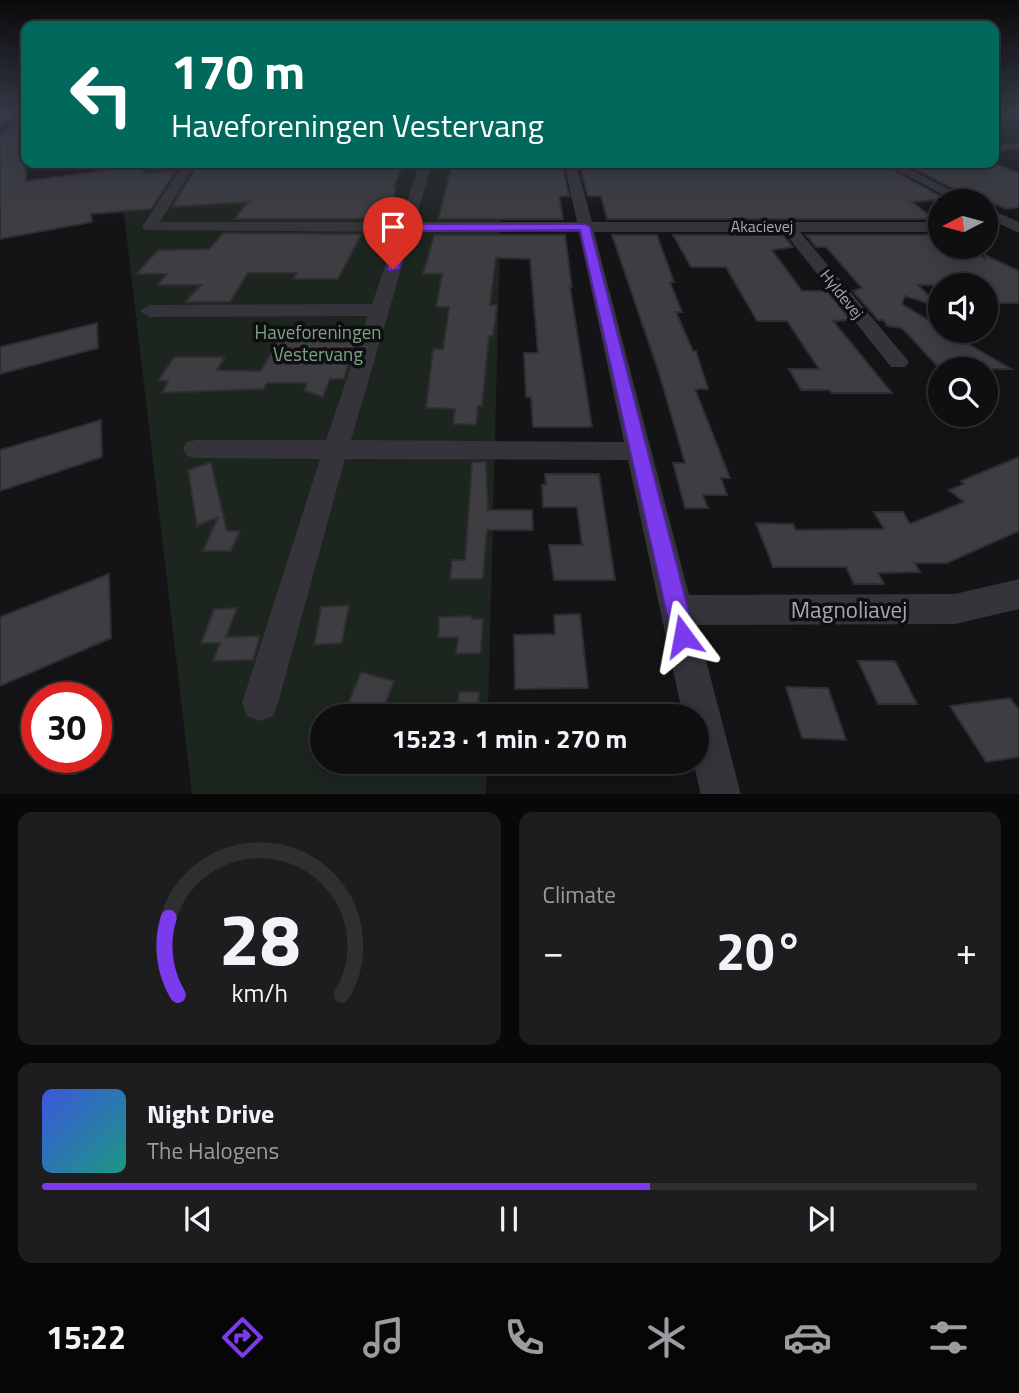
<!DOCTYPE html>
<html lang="en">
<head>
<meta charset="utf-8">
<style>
	:root { --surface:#0f0e10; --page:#1d1c1e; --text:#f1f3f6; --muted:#9b9c9f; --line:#2f2e30; --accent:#7c3aed }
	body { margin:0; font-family:"Titillium Web",sans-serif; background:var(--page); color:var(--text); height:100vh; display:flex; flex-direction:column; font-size:26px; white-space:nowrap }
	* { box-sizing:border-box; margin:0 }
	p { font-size:23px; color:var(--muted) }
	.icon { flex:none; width:38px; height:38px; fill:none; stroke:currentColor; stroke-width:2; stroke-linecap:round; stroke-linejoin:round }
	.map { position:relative; height:794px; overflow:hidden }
	.drawer { display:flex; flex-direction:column; gap:18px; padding:18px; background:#080809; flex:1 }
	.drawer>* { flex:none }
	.guide { position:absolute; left:21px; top:21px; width:978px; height:147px; border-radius:14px; box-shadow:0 4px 18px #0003,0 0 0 2px var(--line); background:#00695c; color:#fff; overflow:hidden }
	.needle { width:46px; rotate:264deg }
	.fabs { position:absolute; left:928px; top:189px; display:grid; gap:14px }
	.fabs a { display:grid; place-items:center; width:70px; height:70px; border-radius:50%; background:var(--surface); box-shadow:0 4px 18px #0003,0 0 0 2px var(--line); font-size:35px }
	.speed { position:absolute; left:21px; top:682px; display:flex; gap:14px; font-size:35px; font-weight:700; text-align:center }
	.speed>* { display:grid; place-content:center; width:91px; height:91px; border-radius:50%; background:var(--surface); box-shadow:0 4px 18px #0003,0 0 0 2px var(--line); line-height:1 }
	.speed .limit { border:10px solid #d22; background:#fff; color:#111 }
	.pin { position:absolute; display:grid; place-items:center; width:60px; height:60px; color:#fff; margin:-72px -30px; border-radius:50% 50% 50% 0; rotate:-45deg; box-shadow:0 0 7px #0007 }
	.pin .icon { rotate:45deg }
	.me { position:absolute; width:77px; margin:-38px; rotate:347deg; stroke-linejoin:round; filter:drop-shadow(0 0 5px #0008) }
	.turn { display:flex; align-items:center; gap:24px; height:147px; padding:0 35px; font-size:32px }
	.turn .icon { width:91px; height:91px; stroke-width:2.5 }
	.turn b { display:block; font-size:49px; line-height:60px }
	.big { font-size:52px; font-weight:700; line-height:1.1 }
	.drawer .widget { flex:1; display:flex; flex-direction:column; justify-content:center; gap:10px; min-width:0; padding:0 24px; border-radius:14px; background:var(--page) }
	.drawer .dial { align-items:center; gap:0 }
	.dial svg { height:182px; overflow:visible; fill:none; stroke:var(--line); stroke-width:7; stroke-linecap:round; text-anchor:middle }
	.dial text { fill:var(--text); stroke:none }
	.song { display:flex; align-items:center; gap:21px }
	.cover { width:84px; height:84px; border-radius:10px; background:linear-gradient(135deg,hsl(230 70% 55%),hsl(170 70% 35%)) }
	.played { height:7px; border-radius:4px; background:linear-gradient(90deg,var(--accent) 65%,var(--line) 65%) }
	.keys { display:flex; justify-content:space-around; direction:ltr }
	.heat { display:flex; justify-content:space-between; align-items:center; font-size:38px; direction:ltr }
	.drawer .tiles { flex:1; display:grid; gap:18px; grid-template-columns:1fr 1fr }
	.widget:last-child { grid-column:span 2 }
	.trip { position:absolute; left:310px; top:704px; width:399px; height:70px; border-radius:35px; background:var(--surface); box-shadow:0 4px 18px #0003,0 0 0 2px var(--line); font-weight:700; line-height:70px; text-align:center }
	.tabs { display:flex; height:112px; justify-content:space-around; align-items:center; background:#060606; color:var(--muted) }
	.tabs .icon { width:49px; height:49px }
	.tabs .current { color:var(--accent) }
	.tabs b { font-size:32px; color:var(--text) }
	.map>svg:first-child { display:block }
	.green { fill:#1d251f }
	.building { fill:#3e3d42; stroke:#2e2d31; stroke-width:2 }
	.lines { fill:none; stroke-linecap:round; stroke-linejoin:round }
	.street { fill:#34343a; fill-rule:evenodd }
	.route { fill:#7c3aed; stroke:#51269a; stroke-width:2 }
	.labels { text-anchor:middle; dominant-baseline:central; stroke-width:7; stroke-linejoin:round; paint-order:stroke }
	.far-street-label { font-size:16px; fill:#a4a6b6; stroke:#0f0e10 }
	.park-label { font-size:19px; fill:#7aa284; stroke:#0f0e10 }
	.near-street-label { font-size:23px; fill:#a4a6b6; stroke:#0f0e10 }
</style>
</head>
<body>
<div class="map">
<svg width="1019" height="795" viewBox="0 0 1019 795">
	<rect width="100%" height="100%" fill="#141315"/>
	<polygon class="green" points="118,163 502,163 488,716 322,716 322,761 487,761 486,794 192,794"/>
	<g class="building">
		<polygon points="26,118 26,181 123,168 128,163 151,163 143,173 176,171 151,209 91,214 92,222 0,239 0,136"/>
		<polygon points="222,163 381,163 401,164 399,167 403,167 394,187 397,187 388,219 234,219 248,202 172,207 198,164"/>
		<polygon points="562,163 569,196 559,196 563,219 438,219 451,167"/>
		<polygon points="579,163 881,163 945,199 912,202 934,219 607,219 601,196 588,196"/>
		<polygon points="903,163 993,163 1019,173 1019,207 1006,209 977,196 969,197"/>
		<polygon points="223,233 362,234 338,279 293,279 296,273 248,273 230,302 185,302 201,285 157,285 167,274 136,274 158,250 209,249"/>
		<polygon points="434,235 565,235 572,287 570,287 592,427 533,427 531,397 526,397 524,353 538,353 530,259 496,258 490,305 497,305 493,336 489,336 482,406 478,406 476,425 453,424 455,409 426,408 433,349 443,349 449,307 436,307 442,274 423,274"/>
		<polygon points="612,235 657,235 674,282 670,282 682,312 676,312 693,351 696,351 708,389 695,389 730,478 721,478 727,495 703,495 708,508 685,508 673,463 685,463 659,373"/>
		<polygon points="673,235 783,235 793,247 772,250 802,291 827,291 851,320 833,321 892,393 832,393 829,390 801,390 789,369 819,369 787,321 757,321 726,267 691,267"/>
		<polygon points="806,235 940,235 940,247 970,247 985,259 985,255 1019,271 1019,303 985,303 985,285 918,285 940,307 905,296 902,304 940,327 940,331 946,331 1011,369 940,369 902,328 888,326 883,320 878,320 853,291 862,288 826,247 816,247"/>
		<polygon points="97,323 98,348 0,374 0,347"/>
		<polygon points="286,326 313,327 309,336 356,337 344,379 330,379 323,397 304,391 307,383 267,383 264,389 162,393 168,381 158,381 174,357 225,357 217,370 261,371"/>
		<polygon points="101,420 102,457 0,491 0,450"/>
		<polygon points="1019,457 1019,531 947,563 915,563 920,572 878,573 884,584 854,584 846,567 773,567 756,523 793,524 796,530 884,529 874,512 903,512 910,524 964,502 949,490 964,484 961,481"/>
		<polygon points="211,462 227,531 240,531 231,551 203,551 218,517 197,526 188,470"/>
		<polygon points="472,462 486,462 488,510 532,510 533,530 487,530 483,579 450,579 452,560 465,560"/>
		<polygon points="545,474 599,474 615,580 554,580 549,545 582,545 577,507 543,507 542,485 546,485"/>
		<polygon points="109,574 111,638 0,686 0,617"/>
		<polygon points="349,605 342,643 314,645 321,607"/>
		<polygon points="237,608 226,637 260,636 253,660 213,661 220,643 201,643 214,609"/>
		<polygon points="580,614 588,688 515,689 514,635 555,634 554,615"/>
		<polygon points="472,616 472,619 483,619 481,653 456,654 458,637 438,638 439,617"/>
		<polygon points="858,661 895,661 917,704 878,704"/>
		<polygon points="361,672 394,681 381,716 343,716"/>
		<polygon points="786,687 828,688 846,740 802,738"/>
		<polygon points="459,692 479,692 478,716 457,716"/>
		<polygon points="1010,698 1019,710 1019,757 986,762 950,706"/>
	</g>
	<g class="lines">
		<g class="street">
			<polygon points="3,114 15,114 0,124 0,116"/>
			<polygon points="1019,143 1019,149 994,151 994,145"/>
			<path d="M184 163H196L160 222H400L420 163H432L415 222H577L564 163H576L592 222H940V232H800L905 357 909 362 905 367H891L784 232H594L689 595 955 594 1019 579V609L955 624 697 625 741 795H701L693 761H696V716H683L628 460 345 459 278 703 273 716 260 721 247 716 242 703 320 459 196 458 187 456 183 449 187 442 196 440H326L368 316 149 317 140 311 149 305 372 304 397 232 145 230 142 227ZM412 232H579L624 442 351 440Z"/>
			<polygon points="883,163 898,163 972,201 955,201"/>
			<polygon points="985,207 1019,222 1019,233 985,217"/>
		</g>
	</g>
	<linearGradient id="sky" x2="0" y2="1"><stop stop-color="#0b0a0c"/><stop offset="0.5" stop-color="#343946"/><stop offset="1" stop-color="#343946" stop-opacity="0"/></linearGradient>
	<rect width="1019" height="226" fill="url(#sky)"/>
	<polygon class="route" points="406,224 585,224 590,227 695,636 692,645 683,648 675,645 672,636 580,230 411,231 399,269 389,271 387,269 401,228"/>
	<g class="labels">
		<g class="far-street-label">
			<text x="762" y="226">Akacievej</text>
			<text transform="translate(842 294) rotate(51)">Hyldevej</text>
		</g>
		<g class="park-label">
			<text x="318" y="331">Haveforeningen<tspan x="318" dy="22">Vestervang</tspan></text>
		</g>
		<g class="near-street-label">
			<text x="849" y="609">Magnoliavej</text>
		</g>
	</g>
</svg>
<div class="fabs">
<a><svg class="needle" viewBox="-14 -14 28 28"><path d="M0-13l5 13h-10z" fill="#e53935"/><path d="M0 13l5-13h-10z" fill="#9b9c9f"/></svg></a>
<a><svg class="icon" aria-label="sound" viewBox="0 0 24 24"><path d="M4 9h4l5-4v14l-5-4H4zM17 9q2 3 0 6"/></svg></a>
<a><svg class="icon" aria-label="search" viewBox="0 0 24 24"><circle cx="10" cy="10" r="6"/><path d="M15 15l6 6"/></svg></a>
</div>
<div class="speed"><div class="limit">30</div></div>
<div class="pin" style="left:393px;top:269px;background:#d93025"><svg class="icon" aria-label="arrive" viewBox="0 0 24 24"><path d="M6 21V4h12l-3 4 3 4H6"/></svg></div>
<svg class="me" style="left:683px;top:636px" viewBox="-20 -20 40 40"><path d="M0-17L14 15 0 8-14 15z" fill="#7c3aed" stroke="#fff" stroke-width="4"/></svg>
<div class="trip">15:23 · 1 min · 270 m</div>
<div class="guide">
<div class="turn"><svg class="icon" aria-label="left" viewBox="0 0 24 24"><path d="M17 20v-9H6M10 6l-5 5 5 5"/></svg><div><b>170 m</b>Haveforeningen Vestervang</div></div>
</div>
</div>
<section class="drawer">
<div class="tiles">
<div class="widget dial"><svg viewBox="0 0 100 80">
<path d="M14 69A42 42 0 1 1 86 69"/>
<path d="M14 69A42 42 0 0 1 10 35" stroke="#7c3aed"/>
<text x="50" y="56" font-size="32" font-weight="700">28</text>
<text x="50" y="72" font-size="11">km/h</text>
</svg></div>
<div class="widget"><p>Climate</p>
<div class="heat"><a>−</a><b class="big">20°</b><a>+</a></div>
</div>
<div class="widget">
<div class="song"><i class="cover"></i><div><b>Night Drive</b><p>The Halogens</p></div></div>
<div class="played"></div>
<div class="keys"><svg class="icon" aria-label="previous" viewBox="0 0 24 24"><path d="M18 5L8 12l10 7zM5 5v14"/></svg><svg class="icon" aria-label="pause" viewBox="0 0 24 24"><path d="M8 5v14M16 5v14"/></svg><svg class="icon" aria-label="next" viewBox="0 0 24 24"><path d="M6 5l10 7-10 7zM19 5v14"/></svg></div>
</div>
</div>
</section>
<nav class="tabs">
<b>15:22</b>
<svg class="icon current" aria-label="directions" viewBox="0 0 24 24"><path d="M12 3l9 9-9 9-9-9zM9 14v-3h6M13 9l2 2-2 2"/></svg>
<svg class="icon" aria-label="music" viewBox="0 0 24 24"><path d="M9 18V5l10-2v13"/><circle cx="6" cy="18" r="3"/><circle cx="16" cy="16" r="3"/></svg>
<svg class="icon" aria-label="phone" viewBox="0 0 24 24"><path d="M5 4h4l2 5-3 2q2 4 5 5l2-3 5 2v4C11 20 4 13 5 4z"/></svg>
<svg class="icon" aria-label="climate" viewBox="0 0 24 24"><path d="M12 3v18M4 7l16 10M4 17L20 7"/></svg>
<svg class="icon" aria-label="car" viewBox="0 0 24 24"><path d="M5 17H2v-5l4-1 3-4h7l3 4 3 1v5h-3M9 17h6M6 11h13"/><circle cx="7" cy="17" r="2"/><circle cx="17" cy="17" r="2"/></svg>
<svg class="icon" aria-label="filters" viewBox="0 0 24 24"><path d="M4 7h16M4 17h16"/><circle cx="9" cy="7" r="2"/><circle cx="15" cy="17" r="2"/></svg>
</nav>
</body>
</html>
